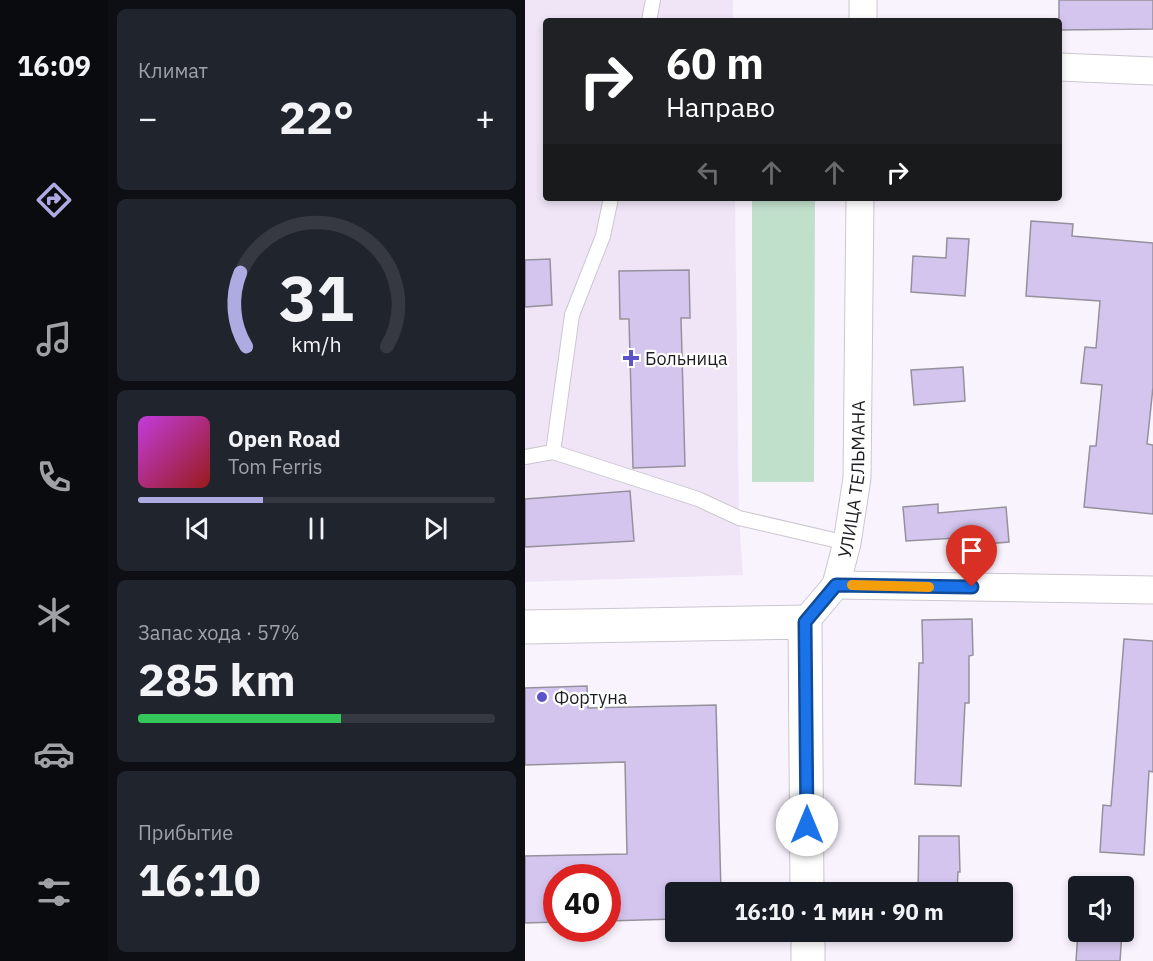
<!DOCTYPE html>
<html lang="ru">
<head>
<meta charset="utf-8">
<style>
	:root { --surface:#171b24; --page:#20242c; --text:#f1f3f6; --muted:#9ea1a6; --line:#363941; --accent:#aeabe2 }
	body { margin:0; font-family:"IBM Plex Sans",sans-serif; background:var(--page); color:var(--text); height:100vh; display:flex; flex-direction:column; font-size:22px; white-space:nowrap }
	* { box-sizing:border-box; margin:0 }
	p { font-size:20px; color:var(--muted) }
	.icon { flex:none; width:33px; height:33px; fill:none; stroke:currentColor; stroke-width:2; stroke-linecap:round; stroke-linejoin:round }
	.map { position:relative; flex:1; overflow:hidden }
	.side { display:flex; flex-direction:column; gap:9px; padding:9px; background:#0d0f14; width:417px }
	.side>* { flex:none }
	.top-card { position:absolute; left:18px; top:18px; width:519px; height:183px; border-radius:6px; box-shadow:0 3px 9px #0003; background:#202124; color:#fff; overflow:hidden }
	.tools { position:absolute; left:543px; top:876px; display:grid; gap:12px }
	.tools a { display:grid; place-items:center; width:66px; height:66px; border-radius:6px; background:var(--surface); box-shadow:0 3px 9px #0003; font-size:30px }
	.speed { position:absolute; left:18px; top:864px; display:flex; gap:12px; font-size:30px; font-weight:700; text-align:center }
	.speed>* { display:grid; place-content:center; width:78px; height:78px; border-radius:50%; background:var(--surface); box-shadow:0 3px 9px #0003; line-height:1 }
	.speed .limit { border:9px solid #d22; background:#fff; color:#111 }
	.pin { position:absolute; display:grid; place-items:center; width:51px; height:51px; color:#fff; margin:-62px -26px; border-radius:50% 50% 50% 0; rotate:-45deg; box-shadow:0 0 6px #0007 }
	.pin .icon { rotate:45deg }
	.me { position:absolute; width:66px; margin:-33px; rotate:0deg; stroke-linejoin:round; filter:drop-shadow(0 0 4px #0008) }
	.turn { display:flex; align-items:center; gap:21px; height:126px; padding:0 24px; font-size:27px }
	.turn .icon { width:78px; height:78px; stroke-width:2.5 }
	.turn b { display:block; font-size:42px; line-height:51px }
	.lanes { display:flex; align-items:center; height:57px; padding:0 24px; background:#0003; justify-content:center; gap:30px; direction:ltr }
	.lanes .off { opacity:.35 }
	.big { font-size:45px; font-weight:700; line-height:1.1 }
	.side .tile { flex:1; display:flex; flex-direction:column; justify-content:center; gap:9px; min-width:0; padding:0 21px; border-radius:9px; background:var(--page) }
	.side .dial { align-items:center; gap:0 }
	.dial svg { height:156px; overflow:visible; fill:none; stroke:var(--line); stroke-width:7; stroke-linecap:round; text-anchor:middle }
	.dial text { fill:var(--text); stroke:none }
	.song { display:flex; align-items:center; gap:18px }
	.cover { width:72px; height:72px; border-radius:9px; background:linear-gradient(135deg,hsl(290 70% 55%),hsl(0 70% 35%)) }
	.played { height:6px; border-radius:3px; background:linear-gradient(90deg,var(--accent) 35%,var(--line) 35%) }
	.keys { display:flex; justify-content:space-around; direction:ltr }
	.heat { display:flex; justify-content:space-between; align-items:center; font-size:33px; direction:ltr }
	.charge { height:9px; border-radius:4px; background:linear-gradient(90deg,#34c759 57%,var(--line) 0) }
	.trip { position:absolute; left:140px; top:882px; width:348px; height:60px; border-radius:6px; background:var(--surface); box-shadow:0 3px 9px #0003; font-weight:700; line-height:60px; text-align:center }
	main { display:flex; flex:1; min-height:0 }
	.tab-bar { display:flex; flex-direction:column; width:108px; justify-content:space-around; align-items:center; background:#090b0e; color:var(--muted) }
	.tab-bar .icon { width:42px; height:42px }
	.tab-bar .current { color:var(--accent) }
	.tab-bar b { font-size:27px; color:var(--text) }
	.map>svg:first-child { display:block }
	.built { fill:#efe5f7 }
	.green { fill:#c1e0cc }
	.building { fill:#d4c5ef; stroke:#95919c; stroke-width:1.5 }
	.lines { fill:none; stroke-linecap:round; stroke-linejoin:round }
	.lane-casing { stroke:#cbc6d0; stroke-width:16 }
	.street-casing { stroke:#cbc6d0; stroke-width:29 }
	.secondary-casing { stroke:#cbc6d0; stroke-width:35 }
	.lane { stroke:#fff; stroke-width:14 }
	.street { stroke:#fff; stroke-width:27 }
	.secondary { stroke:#fff; stroke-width:33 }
	.route-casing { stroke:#114b97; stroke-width:15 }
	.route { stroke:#1a73e8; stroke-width:10 }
	.slow { stroke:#f59e0b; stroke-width:10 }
	.poi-dot { fill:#5c52ca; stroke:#fff; stroke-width:2 }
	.labels { text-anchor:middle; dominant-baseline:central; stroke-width:4.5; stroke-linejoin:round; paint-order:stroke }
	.poi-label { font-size:18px; fill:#1e1c20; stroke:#fff; text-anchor:start }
	.street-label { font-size:18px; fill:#1e1c20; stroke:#fff }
</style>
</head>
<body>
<main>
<nav class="tab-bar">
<b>16:09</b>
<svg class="icon current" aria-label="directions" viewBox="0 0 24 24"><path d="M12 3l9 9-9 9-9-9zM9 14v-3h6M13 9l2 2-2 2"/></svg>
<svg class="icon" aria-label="music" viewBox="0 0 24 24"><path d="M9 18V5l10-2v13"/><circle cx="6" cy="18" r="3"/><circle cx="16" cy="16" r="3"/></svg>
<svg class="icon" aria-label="phone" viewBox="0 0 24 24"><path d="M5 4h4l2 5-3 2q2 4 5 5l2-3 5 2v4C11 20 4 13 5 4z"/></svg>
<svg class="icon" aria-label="climate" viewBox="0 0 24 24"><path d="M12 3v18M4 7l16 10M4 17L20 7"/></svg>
<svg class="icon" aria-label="car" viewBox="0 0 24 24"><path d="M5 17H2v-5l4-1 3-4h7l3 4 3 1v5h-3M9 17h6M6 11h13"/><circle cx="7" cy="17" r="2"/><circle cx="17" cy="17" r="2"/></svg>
<svg class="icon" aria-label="filters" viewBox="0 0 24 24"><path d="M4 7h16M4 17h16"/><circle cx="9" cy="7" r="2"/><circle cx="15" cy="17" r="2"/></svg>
</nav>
<section class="side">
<div class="tile"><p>Климат</p>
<div class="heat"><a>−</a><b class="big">22°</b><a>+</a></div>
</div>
<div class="tile dial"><svg viewBox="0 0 100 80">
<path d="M14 69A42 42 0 1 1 86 69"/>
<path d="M14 69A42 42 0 0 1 11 31" stroke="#aeabe2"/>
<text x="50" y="56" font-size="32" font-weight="700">31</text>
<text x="50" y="72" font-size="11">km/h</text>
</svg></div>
<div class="tile">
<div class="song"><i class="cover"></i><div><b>Open Road</b><p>Tom Ferris</p></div></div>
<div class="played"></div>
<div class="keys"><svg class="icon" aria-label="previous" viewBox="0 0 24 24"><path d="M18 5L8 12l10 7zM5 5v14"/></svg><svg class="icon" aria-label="pause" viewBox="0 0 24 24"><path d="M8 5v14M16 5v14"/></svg><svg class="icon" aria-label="next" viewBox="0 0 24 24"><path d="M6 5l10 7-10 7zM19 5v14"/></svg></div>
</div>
<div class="tile"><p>Запас хода · 57%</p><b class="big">285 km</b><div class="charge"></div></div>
<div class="tile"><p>Прибытие</p><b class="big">16:10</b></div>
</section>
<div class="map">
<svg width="628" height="961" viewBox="0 0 628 961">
	<rect width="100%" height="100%" fill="#f9f3fe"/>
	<polygon class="built" points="0,0 208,0 208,21 21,21 21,198 210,198 214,518 218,575 0,582"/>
	<polygon class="green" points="227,198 290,198 289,482 227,482"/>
	<g class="building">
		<polygon points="534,0 628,0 628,29 534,30"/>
		<polygon points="506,221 548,224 547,236 628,243 628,387 622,444 628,445 628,514 559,507 565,446 571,446 577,385 556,383 560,347 571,348 575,301 501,296"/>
		<polygon points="422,238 444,239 440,296 386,292 388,256 421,258"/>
		<polygon points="25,259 27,305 0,307 0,260"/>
		<polygon points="164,270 165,318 156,318 160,466 108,468 104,319 95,319 94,271"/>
		<polygon points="438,367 440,401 389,405 386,370"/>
		<polygon points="105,491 109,541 0,547 0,499"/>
		<polygon points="413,504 413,513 481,507 484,542 450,545 449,537 381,541 378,507"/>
		<polygon points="447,619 448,655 444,656 444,703 440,703 436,786 390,784 394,663 398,663 397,620"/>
		<polygon points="599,639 628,641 628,772 624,771 619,855 575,852 578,805 586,806"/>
		<polygon points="62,686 63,708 191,705 196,892 150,892 150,919 82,921 82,878 32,878 32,922 0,923 0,856 102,854 100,762 0,765 0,688"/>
		<polygon points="394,836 434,836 435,872 433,872 432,892 393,892"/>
		<polygon points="391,932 429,932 429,935"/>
		<polygon points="553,932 597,932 595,961 551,961"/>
	</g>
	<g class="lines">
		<g class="lane-casing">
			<g id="lane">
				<polyline points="124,21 128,0"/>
				<polyline points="28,452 173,499 214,518 322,543"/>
				<polyline points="0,457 28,452 47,315 78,236 86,198"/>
			</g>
		</g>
		<g class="street-casing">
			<g id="street">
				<polyline points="338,21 338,0"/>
				<polyline points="534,67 628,71"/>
				<polyline points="311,585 628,590"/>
				<path id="s1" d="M280 622 311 585 322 543 332 478 335 198"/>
			</g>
		</g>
		<g class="secondary-casing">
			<g id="secondary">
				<polyline points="0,627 280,622 282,892"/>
				<polyline points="283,932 283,961"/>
			</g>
		</g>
		<use href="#lane" class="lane"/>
		<use href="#street" class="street"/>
		<use href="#secondary" class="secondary"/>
	</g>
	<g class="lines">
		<g class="route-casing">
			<polyline id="route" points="282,825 280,622 311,585 447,587"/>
		</g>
		<use href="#route" class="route"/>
		<polyline class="slow" points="327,585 404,587"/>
	</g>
	<g class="poi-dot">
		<path d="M103 349h6v6h6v6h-6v6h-6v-6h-6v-6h6z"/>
		<circle cx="17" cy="697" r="6"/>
	</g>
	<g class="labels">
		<g class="poi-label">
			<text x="120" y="358">Больница</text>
			<text x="29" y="697">Фортуна</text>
		</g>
		<g class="street-label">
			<text stroke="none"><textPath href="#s1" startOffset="156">УЛИЦА ТЕЛЬМАНА</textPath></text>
		</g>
	</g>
</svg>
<div class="tools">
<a><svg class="icon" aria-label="sound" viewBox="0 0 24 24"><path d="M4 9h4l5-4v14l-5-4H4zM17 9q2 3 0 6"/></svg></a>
</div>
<div class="speed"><div class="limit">40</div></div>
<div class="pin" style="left:447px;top:587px;background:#d93025"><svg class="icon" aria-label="arrive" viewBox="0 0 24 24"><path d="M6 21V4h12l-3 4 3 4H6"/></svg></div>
<svg class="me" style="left:282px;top:825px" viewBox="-20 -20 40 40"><circle r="19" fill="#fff"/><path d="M0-13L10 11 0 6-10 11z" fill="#1a73e8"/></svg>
<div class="trip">16:10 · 1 мин · 90 m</div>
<div class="top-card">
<div class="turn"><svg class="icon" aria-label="right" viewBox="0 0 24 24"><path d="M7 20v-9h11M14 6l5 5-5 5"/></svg><div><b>60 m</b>Направо</div></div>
<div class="lanes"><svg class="icon off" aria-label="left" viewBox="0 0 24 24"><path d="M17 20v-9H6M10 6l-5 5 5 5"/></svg><svg class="icon off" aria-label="ahead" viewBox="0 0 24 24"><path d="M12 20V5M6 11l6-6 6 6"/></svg><svg class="icon off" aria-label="ahead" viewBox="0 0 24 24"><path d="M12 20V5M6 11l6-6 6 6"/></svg><svg class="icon" aria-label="right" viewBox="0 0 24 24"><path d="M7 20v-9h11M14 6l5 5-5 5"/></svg></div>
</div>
</div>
</main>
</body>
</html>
